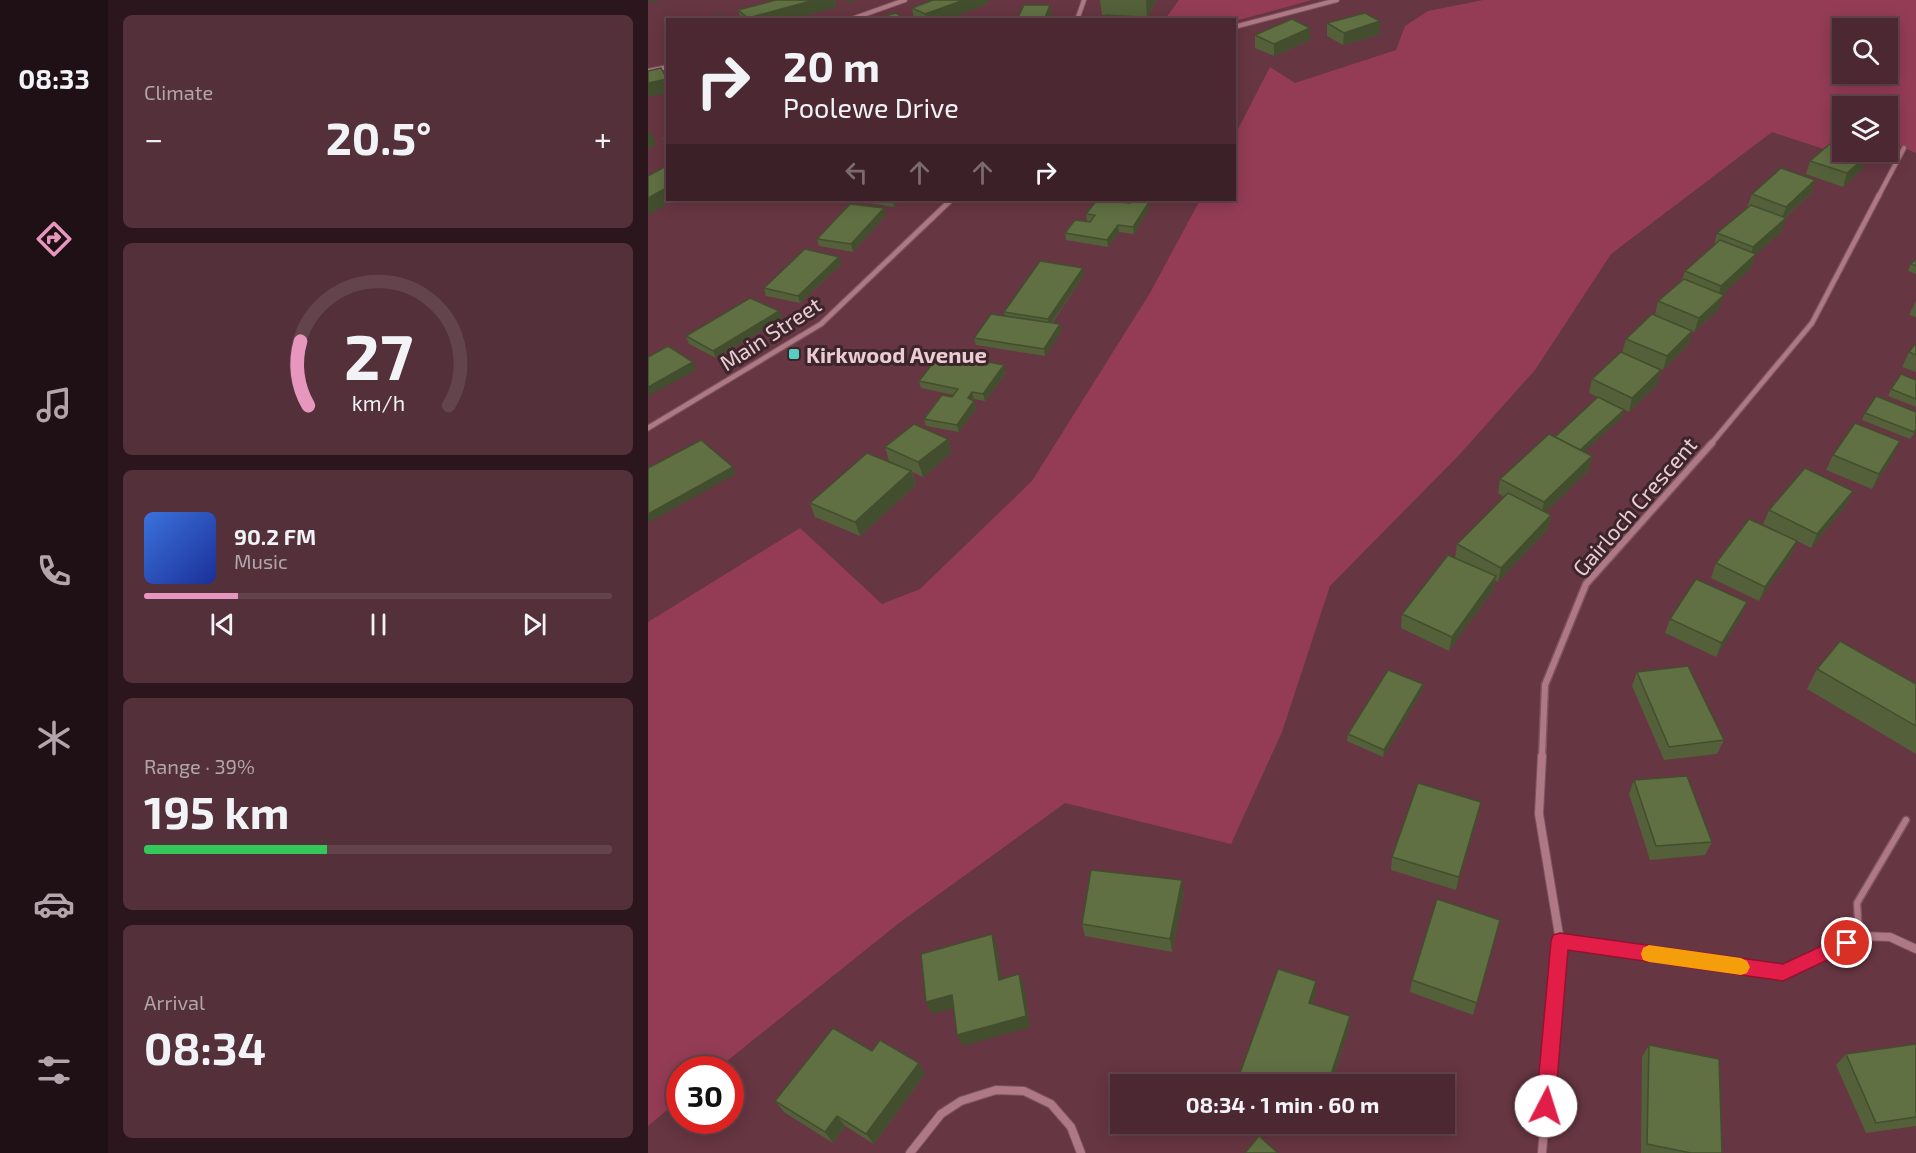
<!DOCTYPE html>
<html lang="en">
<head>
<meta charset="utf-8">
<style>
	:root { --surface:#4c2832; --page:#53303a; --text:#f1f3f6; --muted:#b2a6ac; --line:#63444d; --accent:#e797bd }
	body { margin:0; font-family:"Exo 2",sans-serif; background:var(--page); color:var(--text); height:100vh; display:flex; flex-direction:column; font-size:22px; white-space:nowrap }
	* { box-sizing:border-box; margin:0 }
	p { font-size:20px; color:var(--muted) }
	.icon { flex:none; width:33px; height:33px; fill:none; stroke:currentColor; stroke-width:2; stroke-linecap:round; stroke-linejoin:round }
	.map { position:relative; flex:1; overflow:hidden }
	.side { display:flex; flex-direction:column; gap:15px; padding:15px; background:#2a161c; width:540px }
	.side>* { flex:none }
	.guide { position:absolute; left:18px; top:18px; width:570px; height:183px; border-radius:0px; box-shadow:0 3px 15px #0003,0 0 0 2px var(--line); background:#4c2832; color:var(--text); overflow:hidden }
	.controls { position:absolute; left:1184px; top:18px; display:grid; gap:12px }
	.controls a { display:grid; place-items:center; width:66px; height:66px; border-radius:0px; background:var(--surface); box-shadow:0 3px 15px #0003,0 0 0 2px var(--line); font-size:30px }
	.speed { position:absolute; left:18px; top:1056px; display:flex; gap:12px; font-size:30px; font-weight:700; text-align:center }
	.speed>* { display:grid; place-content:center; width:78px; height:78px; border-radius:50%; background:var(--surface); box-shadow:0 3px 15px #0003,0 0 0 2px var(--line); line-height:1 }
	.speed .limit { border:9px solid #d22; background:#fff; color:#111 }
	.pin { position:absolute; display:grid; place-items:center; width:51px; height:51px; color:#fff; margin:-26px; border:3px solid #fff; border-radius:50%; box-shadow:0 2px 6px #0007 }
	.me { position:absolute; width:66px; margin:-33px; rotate:5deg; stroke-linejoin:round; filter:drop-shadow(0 0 4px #0008) }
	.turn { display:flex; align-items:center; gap:21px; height:126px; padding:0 18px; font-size:27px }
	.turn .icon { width:78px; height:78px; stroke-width:2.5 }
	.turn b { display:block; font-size:42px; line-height:51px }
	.lanes { display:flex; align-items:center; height:57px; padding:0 18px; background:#0003; justify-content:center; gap:30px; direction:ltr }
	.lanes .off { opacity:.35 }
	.big { font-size:45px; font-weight:700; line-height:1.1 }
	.side .tile { flex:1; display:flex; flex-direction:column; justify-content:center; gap:9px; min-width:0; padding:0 21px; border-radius:9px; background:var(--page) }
	.side .dial { align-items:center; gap:0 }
	.dial svg { height:156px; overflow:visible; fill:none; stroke:var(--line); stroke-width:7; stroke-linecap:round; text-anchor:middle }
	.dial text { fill:var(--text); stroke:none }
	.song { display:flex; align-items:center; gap:18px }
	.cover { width:72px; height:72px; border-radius:9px; background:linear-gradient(135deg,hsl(220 70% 55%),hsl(230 70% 35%)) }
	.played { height:6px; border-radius:3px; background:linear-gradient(90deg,var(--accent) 20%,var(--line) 20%) }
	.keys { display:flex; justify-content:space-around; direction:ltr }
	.heat { display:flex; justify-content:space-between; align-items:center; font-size:33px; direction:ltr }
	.charge { height:9px; border-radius:4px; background:linear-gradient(90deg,#34c759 39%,var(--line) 0) }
	.trip { position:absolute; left:462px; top:1074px; width:345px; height:60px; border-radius:0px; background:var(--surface); box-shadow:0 3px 15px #0003,0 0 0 2px var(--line); font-weight:700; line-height:60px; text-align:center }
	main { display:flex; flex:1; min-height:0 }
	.dock { display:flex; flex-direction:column; width:108px; justify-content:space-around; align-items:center; background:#1e1014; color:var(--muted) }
	.dock .icon { width:42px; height:42px }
	.dock .selected { color:var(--accent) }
	.dock b { font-size:27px; color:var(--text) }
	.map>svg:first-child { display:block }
	.green { fill:#943c56; fill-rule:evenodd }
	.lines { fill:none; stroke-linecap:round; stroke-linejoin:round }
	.lane-casing { stroke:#7c545e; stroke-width:9 }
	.street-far3-casing { stroke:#7c545e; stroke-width:6 }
	.street-far2-casing { stroke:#7c545e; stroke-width:7 }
	.street-far1-casing { stroke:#7c545e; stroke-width:9 }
	.street-casing { stroke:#7c545e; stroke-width:10 }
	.lane { stroke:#ae7884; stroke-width:6 }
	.street-far3 { stroke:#ae7884; stroke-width:4 }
	.street-far2 { stroke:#ae7884; stroke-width:4.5 }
	.street-far1 { stroke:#ae7884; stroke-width:6 }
	.street { stroke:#ae7884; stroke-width:8 }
	.wall { fill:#536039 }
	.shaded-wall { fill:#434e2e }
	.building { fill:#607042; stroke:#434e2e; stroke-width:1.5 }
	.route { fill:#e11d48; stroke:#92132f; stroke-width:1.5 }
	.slow { fill:#f59e0b }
	.poi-dot { fill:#58cec0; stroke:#3c252b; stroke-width:2 }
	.labels { text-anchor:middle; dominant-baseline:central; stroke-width:6; stroke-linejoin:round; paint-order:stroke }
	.street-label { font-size:22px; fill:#eaccd2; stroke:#3c252b }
	.poi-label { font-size:22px; font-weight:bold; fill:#eaccd2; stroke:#3c252b; text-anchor:start }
</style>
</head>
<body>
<main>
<nav class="dock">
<b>08:33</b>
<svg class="icon selected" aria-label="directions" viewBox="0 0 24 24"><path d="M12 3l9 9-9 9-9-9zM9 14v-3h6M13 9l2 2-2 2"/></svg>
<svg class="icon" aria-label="music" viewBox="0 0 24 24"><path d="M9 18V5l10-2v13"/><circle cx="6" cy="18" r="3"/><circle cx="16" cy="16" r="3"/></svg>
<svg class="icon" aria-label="phone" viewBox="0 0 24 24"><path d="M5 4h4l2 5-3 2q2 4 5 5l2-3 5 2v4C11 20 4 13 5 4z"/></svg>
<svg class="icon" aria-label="climate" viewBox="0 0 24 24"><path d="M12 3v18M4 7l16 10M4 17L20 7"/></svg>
<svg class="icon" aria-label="car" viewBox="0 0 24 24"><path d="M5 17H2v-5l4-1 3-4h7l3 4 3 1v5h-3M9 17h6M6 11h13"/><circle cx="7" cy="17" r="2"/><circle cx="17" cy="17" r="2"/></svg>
<svg class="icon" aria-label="filters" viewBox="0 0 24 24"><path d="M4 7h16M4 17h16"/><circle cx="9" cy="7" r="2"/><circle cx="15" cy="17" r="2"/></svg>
</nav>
<section class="side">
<div class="tile"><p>Climate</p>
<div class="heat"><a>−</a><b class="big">20.5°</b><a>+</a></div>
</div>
<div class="tile dial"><svg viewBox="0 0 100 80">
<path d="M14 69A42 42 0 1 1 86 69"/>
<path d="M14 69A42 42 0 0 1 10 36" stroke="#e797bd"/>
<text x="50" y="56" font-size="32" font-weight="700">27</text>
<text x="50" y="72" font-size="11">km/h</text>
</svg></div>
<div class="tile">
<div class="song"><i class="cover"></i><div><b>90.2 FM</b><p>Music</p></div></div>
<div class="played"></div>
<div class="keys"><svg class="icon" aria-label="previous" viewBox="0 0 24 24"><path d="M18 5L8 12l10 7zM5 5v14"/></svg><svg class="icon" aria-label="pause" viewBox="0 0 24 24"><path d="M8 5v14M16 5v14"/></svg><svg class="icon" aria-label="next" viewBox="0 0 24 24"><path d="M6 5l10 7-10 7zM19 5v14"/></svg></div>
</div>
<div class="tile"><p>Range · 39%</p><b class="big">195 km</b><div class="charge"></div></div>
<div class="tile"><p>Arrival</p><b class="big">08:34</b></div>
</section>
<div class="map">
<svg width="1268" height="1153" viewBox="0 0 1268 1153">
	<rect width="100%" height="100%" fill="#663642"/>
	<g class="green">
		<polygon points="531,0 664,0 587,21 517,19"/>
		<path d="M835 0H1268V153L1239 141V106H1194V152H1226L1221 164 1124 132 963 254 887 370 812 454 682 586 634 732 583 844 417 803 251 923 69 1069 32 1070 31 1100 0 1126V622L152 528 234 604 272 589 384 481 502 293 552 200H586L587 135 622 67 647 83 748 50 757 26 780 11ZM1194 28H1239V74H1194Z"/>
	</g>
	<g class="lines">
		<g class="lane-casing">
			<polyline id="lane" points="1211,936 1209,903 1258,820"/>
		</g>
		<g class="street-far3-casing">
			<g id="street-far3">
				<polyline points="201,20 257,0"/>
				<polyline points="429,20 436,0"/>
				<polyline points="586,27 689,0"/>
				<polyline points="0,71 20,67"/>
				<polyline points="1230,197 1256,148"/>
			</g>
		</g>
		<g class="street-far2-casing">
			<g id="street-far2">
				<polyline points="0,428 173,324 303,200"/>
				<polyline points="1063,444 1164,323 1231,195"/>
			</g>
		</g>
		<g class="street-far1-casing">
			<polyline id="street-far1" points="894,757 897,685 938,584 1064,443"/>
		</g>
		<g class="street-casing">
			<g id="street">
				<polyline points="894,756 891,814 912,941 894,1153"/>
				<polyline points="912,941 1135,973 1211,936 1242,937 1268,949"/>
				<polyline points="262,1153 293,1114 313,1101 348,1090 376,1091 403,1104 423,1127 433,1153"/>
			</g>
		</g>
		<use href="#lane" class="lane"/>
		<use href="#street-far3" class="street-far3"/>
		<use href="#street-far2" class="street-far2"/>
		<use href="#street-far1" class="street-far1"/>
		<use href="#street" class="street"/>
	</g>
	<g class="wall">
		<polygon points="128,0 187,0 188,7 143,20 93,20 90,10"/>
		<polygon points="452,0 508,0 499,18 491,17 491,20 455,20 458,15 454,15"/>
		<polygon points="341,3 299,20 266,20 264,8"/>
		<polygon points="679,23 732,34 695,45 679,36"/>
		<polygon points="607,35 662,40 626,56 607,48"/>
		<polygon points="20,136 20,150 15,138"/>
		<polygon points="1162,161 1215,168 1195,187 1158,174"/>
		<polygon points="1167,180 1163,194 1137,218 1133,232 1107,255 1103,268 1074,295 1071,309 1046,332 1044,331 1040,345 1015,370 993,361 1013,370 1009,385 981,412 952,398 976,410 974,417 936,452 944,456 941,470 898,512 903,515 900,529 850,582 847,580 845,590 801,651 753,628 754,614 807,558 809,544 856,497 850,493 852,479 906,437 950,397 941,393 944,379 974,353 978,339 1031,326 1007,315 1010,301 1034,280 1037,271 1066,246 1069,233 1099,208 1104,194"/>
		<polygon points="214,200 253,200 246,207 215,202"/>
		<polygon points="501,209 486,234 471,232 460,247 418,240 417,233 442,222 443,221 439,221 438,214"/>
		<polygon points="238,215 205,252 171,246 169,239"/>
		<polygon points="1268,259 1268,274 1260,271 1263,264"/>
		<polygon points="193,264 152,303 118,296 116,288"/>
		<polygon points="436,275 404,323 413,332 397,356 328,345 326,338 357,316 356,312"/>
		<polygon points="1268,301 1268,317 1261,315"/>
		<polygon points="131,311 134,318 68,358 41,344 38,336"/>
		<polygon points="1268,343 1268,372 1254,367 1261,352"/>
		<polygon points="358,373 337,401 326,399 325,401 326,401 328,409 311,432 278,426 276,419 306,395 273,388 271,381"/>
		<polygon points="1268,380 1268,407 1240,396 1243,389"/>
		<polygon points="1217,413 1268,431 1262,439 1214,420"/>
		<polygon points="300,439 303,453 275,477 264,472 268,485 212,536 167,517 162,503 252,466 241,461 237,447"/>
		<polygon points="1185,455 1246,455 1224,489 1178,470"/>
		<polygon points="1205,491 1198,505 1163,548 1149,541 1143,555 1111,601 1063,578 1068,563 1141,537 1115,524 1121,510"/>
		<polygon points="1093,616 1068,657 1017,633 1022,619"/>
		<polygon points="1169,669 1268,684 1268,754 1159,689"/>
		<polygon points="989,672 1076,740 1069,754 1016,760 984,686"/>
		<polygon points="774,691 735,757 699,741 700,734"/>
		<polygon points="986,780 1064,842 1057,855 1002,860 981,794"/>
		<polygon points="833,802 830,816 808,890 743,870 744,857"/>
		<polygon points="536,893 524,952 437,936 434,924"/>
		<polygon points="852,920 825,1015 762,992 764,980"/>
		<polygon points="668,993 664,1004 702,1016 701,1028 683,1084 593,1084 592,1073"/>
		<polygon points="1268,1044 1268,1126 1218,1133 1188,1065 1198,1054"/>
		<polygon points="1001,1045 1074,1153 993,1153 994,1057"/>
		<polygon points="224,1051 271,1063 277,1074 226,1144 197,1126 185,1143 136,1112 127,1101"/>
	</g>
	<g class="shaded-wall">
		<polygon points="0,0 13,0 0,3"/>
		<polygon points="166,0 187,0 188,7 143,20 101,20 100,18"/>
		<polygon points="199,0 208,0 200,3"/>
		<polygon points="316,0 340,0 341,3 299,20 278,20 277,14"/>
		<polygon points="498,0 508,0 499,18"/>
		<polygon points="402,5 404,17 403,20 396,20"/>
		<polygon points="732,21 732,34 695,45 696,33"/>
		<polygon points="662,28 662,40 626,56 626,44"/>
		<polygon points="19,79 20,93 0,97 0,83"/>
		<polygon points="3,131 8,144 0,149 0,133"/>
		<polygon points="1220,155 1215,168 1195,187 1199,173"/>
		<polygon points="1167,180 1163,194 1133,221 1138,207"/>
		<polygon points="20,187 20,200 27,200 0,215 0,198"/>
		<polygon points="244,200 253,200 246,207"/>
		<polygon points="501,202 501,209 486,234 485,227"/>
		<polygon points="236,208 238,215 205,252 203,244"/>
		<polygon points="1138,218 1133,232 1107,255 1103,268 1069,300 1073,286 1101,260 1105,247"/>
		<polygon points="470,225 471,232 460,247 459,240"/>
		<polygon points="191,257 193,264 152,303 150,296"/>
		<polygon points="435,268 436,275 401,326 400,319"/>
		<polygon points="1076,295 1071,309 1046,332 1051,318"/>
		<polygon points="131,311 134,318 68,358 65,351"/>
		<polygon points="412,324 413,332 397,356 396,349"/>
		<polygon points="1044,331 1040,345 1015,370 1019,356"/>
		<polygon points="45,362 48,370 0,396 0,387"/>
		<polygon points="356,365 358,373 337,401 335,394"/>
		<polygon points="1013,370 1009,385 981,412 984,398"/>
		<polygon points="324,392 326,399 321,405 320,398"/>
		<polygon points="326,401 328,409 311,432 309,425"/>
		<polygon points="976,410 974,417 931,457 932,450"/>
		<polygon points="300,439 303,453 275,477 270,462"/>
		<polygon points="1252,441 1246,455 1224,489 1231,474"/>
		<polygon points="944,456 941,470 893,517 896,502"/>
		<polygon points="85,467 88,474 0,523 0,514"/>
		<polygon points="263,471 268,485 212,536 207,522"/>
		<polygon points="1205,491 1198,505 1163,548 1169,534"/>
		<polygon points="903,515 900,529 850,582 853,568"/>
		<polygon points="1149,541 1143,555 1111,601 1117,587"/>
		<polygon points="848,576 845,590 801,651 804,637"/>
		<polygon points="1099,602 1093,616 1068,657 1074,643"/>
		<polygon points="775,684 774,691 735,757 736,750"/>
		<polygon points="833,802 830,816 808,890 811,877"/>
		<polygon points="534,880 536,893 524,952 522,939"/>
		<polygon points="344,934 349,947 355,992 351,980"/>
		<polygon points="371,974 376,986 382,1027 315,1046 309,1035"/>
		<polygon points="668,981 668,993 660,1015 661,1003"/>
		<polygon points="304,995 309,1007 284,1014 278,1002"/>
		<polygon points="702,1016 701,1028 683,1084 680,1084"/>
		<polygon points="271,1063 277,1074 226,1144 218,1134"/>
		<polygon points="189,1116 197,1126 185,1143 177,1132"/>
	</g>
	<g class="building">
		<polygon points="128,0 166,0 100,18 90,10"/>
		<polygon points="285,0 316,0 277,14 264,8"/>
		<polygon points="376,5 402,5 396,20 369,20"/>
		<polygon points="248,13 257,20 225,20 227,19"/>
		<polygon points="717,13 732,21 696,33 679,23"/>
		<polygon points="73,15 76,20 51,20"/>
		<polygon points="458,15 491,17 490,20 455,20"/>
		<polygon points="644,19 662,28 626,44 607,35"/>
		<polygon points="13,68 19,79 0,83 0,71"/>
		<polygon points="1184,142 1194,146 1194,152 1211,152 1220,155 1199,173 1162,161"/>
		<polygon points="20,165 20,187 0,198 0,176"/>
		<polygon points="1133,168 1167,180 1138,207 1104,194"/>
		<polygon points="449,200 482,203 484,200 501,202 485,227 470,225 459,240 417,233 427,220 442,222 447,215 438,214"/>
		<polygon points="202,204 236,208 203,244 169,239"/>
		<polygon points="1103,205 1138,218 1105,247 1069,233"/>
		<polygon points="1072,240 1108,254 1073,286 1037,271"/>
		<polygon points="157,249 191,257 150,296 116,288"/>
		<polygon points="1268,259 1268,266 1263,264"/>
		<polygon points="392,261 435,268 400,319 356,312"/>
		<polygon points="1036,279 1076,295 1051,318 1010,301"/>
		<polygon points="102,298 131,311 65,351 38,336"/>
		<polygon points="343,314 412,324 396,349 326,338"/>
		<polygon points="1004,314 1044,331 1019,356 978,339"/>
		<polygon points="1268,343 1268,355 1261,352"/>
		<polygon points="20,346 45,362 0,387 0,357"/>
		<polygon points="973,352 1013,370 984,398 944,379"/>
		<polygon points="293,353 356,365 335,394 324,392 320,398 326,401 309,425 276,419 294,395 304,397 310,389 271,381"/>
		<polygon points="1253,374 1268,380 1268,399 1243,389"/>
		<polygon points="1228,396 1268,412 1268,429 1266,432 1217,413"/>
		<polygon points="950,397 976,410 932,450 907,437"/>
		<polygon points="1207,423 1252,441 1231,474 1185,455"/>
		<polygon points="266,424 300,439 270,462 237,447"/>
		<polygon points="901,434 944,456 896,502 852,479"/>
		<polygon points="53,440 85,467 0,514 0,468"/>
		<polygon points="219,453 263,471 207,522 162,503"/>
		<polygon points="1157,468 1205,491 1169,534 1121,510"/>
		<polygon points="860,493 903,515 853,568 809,544"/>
		<polygon points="1101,519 1149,541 1117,587 1068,563"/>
		<polygon points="800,555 848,576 804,637 754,614"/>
		<polygon points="1048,579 1099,602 1074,643 1022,619"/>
		<polygon points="1192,641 1268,684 1268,726 1169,669"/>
		<polygon points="1040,666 1076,740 1021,747 989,672"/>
		<polygon points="740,670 775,684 736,750 700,734"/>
		<polygon points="1039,776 1064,842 1008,846 986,780"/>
		<polygon points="770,783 833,802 811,877 744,857"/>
		<polygon points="443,870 534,880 522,939 434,924"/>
		<polygon points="789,899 852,920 829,1003 764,980"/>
		<polygon points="344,934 351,980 371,974 378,1016 309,1035 304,995 278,1002 273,954"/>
		<polygon points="630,969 668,981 661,1003 702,1016 680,1084 626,1084 592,1073"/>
		<polygon points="185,1028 224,1051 232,1040 271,1063 218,1134 189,1116 177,1132 127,1101"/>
		<polygon points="1268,1044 1268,1117 1228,1123 1198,1054"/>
		<polygon points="1001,1045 1071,1059 1074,1153 1043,1153 999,1144"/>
		<polygon points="611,1136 630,1153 597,1153"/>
	</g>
	<polygon class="route" points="912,933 1135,964 1199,934 1205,937 1207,943 1205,948 1135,981 920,950 907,1106 905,1113 898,1116 891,1113 888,1106 903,941 905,935"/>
	<polygon class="slow" points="1001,945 1093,958 1099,961 1102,967 1099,973 1093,975 1001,962 995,960 993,954 995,948"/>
	<rect class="poi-dot" x="140" y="348" width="12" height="12" rx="3"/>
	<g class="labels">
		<g class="street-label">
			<text transform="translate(122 333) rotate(-33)">Main Street</text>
			<text transform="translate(986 506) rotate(-49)">Gairloch Crescent</text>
		</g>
		<g class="poi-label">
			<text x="158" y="354">Kirkwood Avenue</text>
		</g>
	</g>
</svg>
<div class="controls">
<a><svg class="icon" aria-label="search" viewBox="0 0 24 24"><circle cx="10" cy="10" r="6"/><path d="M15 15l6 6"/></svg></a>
<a><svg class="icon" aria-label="layers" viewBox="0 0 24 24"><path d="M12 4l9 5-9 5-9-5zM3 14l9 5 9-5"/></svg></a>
</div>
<div class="speed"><div class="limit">30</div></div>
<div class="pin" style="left:1199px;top:943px;background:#d93025"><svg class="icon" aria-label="arrive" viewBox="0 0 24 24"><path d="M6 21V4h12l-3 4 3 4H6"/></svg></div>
<svg class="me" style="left:898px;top:1106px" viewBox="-20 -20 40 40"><circle r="19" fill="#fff"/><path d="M0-13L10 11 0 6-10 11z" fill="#e11d48"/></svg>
<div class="trip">08:34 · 1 min · 60 m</div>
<div class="guide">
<div class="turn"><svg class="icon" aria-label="right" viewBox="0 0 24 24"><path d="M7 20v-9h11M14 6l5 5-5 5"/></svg><div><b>20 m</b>Poolewe Drive</div></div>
<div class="lanes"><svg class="icon off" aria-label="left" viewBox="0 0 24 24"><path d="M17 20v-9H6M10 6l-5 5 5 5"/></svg><svg class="icon off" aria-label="ahead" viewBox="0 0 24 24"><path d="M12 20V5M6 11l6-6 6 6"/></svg><svg class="icon off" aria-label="ahead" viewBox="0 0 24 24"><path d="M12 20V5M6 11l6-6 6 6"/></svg><svg class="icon" aria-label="right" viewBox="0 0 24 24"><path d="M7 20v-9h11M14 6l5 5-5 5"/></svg></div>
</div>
</div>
</main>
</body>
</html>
